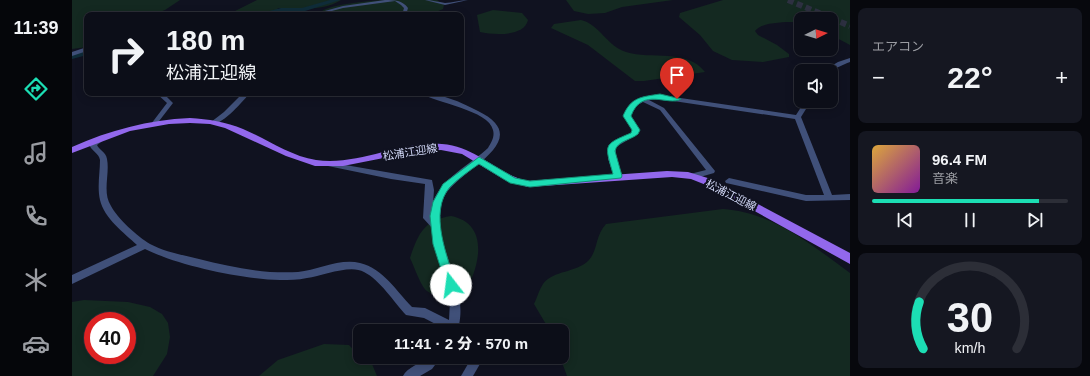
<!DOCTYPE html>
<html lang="ja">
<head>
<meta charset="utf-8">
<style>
	:root { --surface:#0c0e18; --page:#151721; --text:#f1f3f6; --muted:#9a9ca2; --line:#2c2e37; --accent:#1cdeb4 }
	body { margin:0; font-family:Arial,"Noto Sans JP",sans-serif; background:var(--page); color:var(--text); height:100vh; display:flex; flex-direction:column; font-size:15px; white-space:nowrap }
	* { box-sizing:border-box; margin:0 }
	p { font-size:13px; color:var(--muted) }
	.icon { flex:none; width:22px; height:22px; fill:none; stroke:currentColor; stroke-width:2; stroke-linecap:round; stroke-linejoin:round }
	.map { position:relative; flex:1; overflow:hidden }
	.panel { display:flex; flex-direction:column; gap:8px; padding:8px; background:#07080d; width:240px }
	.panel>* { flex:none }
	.guide { position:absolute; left:12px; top:12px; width:380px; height:84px; border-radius:8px; box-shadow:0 2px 10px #0003,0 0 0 1px var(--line); background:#0c0e18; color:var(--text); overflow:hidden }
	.needle { width:26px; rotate:85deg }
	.controls { position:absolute; left:722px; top:12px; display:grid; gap:8px }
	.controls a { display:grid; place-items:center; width:44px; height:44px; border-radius:8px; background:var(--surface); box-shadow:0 2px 10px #0003,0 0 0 1px var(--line); font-size:20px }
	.speed { position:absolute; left:12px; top:312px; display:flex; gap:8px; font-size:20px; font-weight:700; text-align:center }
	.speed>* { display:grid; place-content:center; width:52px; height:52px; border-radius:50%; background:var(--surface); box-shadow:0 2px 10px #0003,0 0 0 1px var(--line); line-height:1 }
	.speed .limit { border:6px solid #d22; background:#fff; color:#111 }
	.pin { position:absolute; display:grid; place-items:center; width:34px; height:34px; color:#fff; margin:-41px -17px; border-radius:50% 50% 50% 0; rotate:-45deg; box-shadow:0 0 4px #0007 }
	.pin .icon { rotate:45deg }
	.me { position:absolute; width:44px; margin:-22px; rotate:345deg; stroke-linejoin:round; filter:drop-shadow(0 0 3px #0008) }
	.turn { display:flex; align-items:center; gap:14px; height:84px; padding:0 16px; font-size:18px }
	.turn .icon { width:52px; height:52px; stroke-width:2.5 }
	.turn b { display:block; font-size:28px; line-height:34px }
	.big { font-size:30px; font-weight:800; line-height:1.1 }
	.panel .card { flex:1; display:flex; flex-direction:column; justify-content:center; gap:6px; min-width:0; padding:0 14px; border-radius:8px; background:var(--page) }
	.panel .dial { align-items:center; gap:0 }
	.dial svg { height:104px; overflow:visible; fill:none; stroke:var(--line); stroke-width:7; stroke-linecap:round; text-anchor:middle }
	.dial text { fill:var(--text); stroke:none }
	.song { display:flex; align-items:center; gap:12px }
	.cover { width:48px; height:48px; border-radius:6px; background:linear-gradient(135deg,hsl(40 70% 55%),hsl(290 70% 35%)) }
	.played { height:4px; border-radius:2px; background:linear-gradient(90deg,var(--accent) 85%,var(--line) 85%) }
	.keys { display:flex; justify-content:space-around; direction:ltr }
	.heat { display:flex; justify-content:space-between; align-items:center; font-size:22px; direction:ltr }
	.trip { position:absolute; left:281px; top:324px; width:216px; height:40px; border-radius:8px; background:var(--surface); box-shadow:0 2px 10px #0003,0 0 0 1px var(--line); font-weight:800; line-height:40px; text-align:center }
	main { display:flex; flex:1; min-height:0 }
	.menu { display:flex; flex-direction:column; width:72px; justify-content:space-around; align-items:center; background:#05060a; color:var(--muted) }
	.menu .icon { width:28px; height:28px }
	.menu .current { color:var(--accent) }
	.menu b { font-size:18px; color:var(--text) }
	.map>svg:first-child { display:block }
	.green { fill:#142921; fill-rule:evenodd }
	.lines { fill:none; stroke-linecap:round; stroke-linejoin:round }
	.river { fill:#0f2c39; fill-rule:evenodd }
	.highway-tunnel { stroke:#2d3041; stroke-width:6; stroke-dasharray:6 3.5; stroke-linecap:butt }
	.minor { fill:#405079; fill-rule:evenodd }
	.major { fill:#9268ec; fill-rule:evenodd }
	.route { fill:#1cdeb4; stroke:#129075 }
	.labels { text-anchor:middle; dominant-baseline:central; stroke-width:4; stroke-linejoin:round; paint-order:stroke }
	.street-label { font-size:11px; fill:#d4dbfa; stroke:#101220 }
</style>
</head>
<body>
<main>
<nav class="menu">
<b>11:39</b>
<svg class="icon current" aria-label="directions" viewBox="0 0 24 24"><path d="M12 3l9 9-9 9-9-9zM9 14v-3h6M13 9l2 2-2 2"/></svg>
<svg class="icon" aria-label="music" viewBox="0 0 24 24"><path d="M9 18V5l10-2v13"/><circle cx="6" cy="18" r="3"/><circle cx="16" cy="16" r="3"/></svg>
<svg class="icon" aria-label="phone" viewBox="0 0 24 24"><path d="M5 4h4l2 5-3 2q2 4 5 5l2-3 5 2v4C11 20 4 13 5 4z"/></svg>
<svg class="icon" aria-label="climate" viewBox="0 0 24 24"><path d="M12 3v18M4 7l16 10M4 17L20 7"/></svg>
<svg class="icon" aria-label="car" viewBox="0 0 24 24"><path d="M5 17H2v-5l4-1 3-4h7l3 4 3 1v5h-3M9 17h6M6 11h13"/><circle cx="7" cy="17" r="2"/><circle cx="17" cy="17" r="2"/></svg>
</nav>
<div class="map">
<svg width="778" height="376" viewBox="0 0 778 376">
	<rect width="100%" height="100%" fill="#101220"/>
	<g class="green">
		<polygon points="0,0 108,0 93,10 80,15 15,15 15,47 0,49"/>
		<path d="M185 0H269C249 12 228 8 206 8L203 15H155Z"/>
		<path d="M311 0H365L372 5 371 9 357 15H311L286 11 257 15 247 14C253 4 298 1 311 0Z"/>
		<polygon points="494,0 601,0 550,7 533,13 516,14 502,11"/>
		<path d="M651 0H778V45L759 35V19H729V22C718 22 690 21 683 31L686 35 705 45 717 54V57L691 62 660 60 641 51 628 35 607 17 608 13Z"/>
		<path d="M421 10 450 13 456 20C452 37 422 35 408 32L405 15Z"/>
		<path d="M509 20C527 24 536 47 554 52 579 60 615 48 633 72L572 81H563L516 45 479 28 482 24Z"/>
		<path d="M651 209C700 212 740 245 778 273V376H495L488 357H490V331H478L462 304C465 298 467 290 471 284 481 270 505 273 517 260 526 250 523 236 534 224Z"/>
		<path d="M379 216C410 222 410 251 401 275 399 279 398 285 395 289 388 300 364 298 355 291 349 287 342 266 338 258 346 234 352 220 379 216Z"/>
		<path d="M12 300 56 302 78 307 90 314 96 323 98 337 95 354 81 376H0V302ZM21 321H55V355H21Z"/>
		<polygon points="252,344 277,345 288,357 300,364 305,376 187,376 206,360"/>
	</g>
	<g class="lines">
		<g class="river">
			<polygon points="258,0 268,0 230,12 182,15 209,8 230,8"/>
			<polygon points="15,50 15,55 0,59 0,54"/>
		</g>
		<polyline class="highway-tunnel" points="716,0 778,26"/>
		<g class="minor">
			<path d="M313 0C323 0 330 0 336 8L334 15H330L332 8 329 5 323 1 271 8 245 15H238L271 6Z"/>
			<path d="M353 0C360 0 366 2 373 3 380 3 388 0 396 0L373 5Z"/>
			<polygon points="15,47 15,51 0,56 0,52"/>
			<path d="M778 58V62C769 65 761 71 751 71L766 62Z"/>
			<polygon points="84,93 91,93 101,103 84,125 82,126 79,124 95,103"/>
			<path d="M171 93H178C171 101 150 126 139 124V122L152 112Z"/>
			<path d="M349 93C368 93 389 102 406 111 465 140 388 169 373 195 369 202 368 211 368 219 368 255 395 288 387 325L392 327 393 331H375V330L352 318 334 315C322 302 308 280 292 272 278 264 251 276 235 278 226 280 217 280 208 280 170 279 107 266 73 249L0 284V275L65 245C52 233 32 218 28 200 25 187 28 173 28 160 27 153 19 151 17 144L29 137 33 139 25 145C27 150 34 152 35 159 38 174 30 192 39 206 45 218 66 237 78 244 93 252 111 255 127 259 159 267 192 274 226 272 246 270 268 258 288 263 311 268 325 292 340 307L353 308 377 320 378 301 361 229 351 218 353 184 319 179 256 166 252 164 256 162 360 180 362 190 360 217C360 212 360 207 361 202 370 178 399 164 416 148 419 143 423 137 421 130 417 110 363 103 349 93Z"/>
			<path d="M588 95 724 115 733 101H739L729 117 760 195 778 194V200L734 201 654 183 653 181 657 178 734 195H752L723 119 588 99 577 100 592 108 643 171 642 173 621 179 618 178 617 176 618 174 634 170 588 110 571 102 562 107 558 116 567 130 564 135 544 147V159L550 176 546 179 543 178 536 159V146L559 133 561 130 552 116C558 97 571 97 588 95Z"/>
			<path d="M355 357H369L360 369 348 376H331C335 367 349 364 355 357Z"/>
			<polygon points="400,357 412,357 401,376 389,376"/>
		</g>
		<path class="major" d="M118 118C136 119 154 122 171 129 195 139 218 156 244 160 287 166 327 141 370 144 406 147 424 174 456 181L595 171 616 172 639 179 778 253V264L639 187 619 179 600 177 456 187 433 180 390 154 369 150 337 153 271 166H243L214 156 153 128 138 124 118 123 97 124 58 131 0 153V147C38 130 76 120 118 118Z"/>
	</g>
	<path class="route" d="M588 94 609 99C597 107 570 86 559 116L568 130 566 134C559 140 545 141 543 151L550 176 549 178 458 187 438 183 407 164C397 171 387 178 378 187 356 212 376 258 384 285L383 288 379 290 375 288 361 244 358 216 361 202 371 184 407 157 443 178 458 181 541 174C533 145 530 145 559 133L560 130 551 116C559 97 569 97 588 94Z"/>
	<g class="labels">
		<g class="street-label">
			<text transform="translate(338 152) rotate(-9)">松浦江迎線</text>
			<text transform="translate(659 195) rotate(27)">松浦江迎線</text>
		</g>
	</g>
</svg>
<div class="controls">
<a><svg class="needle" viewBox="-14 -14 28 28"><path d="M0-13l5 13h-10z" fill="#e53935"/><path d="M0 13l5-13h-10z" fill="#9a9ca2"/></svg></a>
<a><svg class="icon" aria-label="sound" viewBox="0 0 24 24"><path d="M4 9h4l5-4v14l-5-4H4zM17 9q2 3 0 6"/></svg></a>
</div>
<div class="speed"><div class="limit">40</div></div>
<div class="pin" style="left:605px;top:99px;background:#d93025"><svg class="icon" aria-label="arrive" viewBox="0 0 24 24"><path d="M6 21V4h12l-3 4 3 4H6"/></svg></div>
<svg class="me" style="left:379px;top:285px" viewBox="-20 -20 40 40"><circle r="19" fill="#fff"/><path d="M0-13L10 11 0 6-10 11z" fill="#1cdeb4"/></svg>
<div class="trip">11:41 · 2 分 · 570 m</div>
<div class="guide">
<div class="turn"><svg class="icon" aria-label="right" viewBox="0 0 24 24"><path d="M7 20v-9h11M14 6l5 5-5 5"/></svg><div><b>180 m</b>松浦江迎線</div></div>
</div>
</div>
<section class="panel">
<div class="card"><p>エアコン</p>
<div class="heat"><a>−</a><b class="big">22°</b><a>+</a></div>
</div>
<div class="card">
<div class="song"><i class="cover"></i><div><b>96.4 FM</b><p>音楽</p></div></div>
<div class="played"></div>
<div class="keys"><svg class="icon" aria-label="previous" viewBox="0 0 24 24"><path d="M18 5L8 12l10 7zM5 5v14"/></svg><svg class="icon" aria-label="pause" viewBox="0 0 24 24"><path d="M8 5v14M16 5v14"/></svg><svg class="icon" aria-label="next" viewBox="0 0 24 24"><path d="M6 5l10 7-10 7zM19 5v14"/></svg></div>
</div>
<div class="card dial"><svg viewBox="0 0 100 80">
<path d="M14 69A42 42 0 1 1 86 69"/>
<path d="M14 69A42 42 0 0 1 11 33" stroke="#1cdeb4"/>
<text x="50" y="56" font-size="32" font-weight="700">30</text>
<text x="50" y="72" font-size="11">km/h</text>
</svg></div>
</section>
</main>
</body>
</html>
